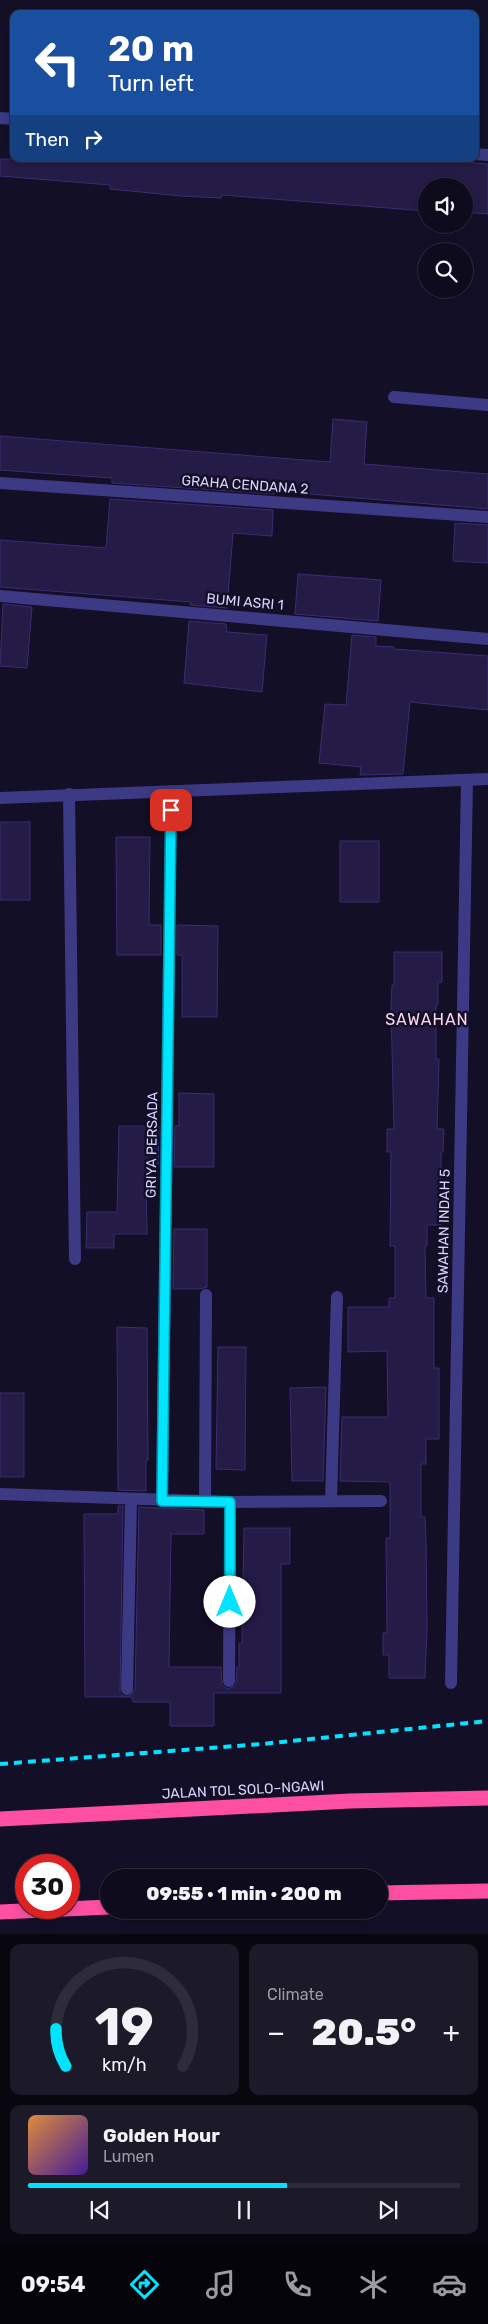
<!DOCTYPE html>
<html lang="en">
<head>
<meta charset="utf-8">
<style>
	:root { --surface:#0e0b1c; --page:#1c1929; --text:#f1f3f6; --muted:#9b9ba3; --line:#2e2b3b; --accent:#00e5ff }
	body { margin:0; font-family:Rubik,sans-serif; background:var(--page); color:var(--text); height:100vh; display:flex; flex-direction:column; font-size:19px; white-space:nowrap }
	* { box-sizing:border-box; margin:0 }
	p { font-size:16px; color:var(--muted) }
	.icon { flex:none; width:28px; height:28px; fill:none; stroke:currentColor; stroke-width:2; stroke-linecap:round; stroke-linejoin:round }
	.map { position:relative; height:1934px; overflow:hidden }
	.side { display:flex; flex-direction:column; gap:10px; padding:10px; background:#08060f; flex:1 }
	.side>* { flex:none }
	.banner { position:absolute; left:10px; top:10px; width:469px; height:152px; border-radius:10px; box-shadow:0 2px 8px #0003,0 0 0 1px var(--line); background:#1a4fa0; color:#fff; overflow:hidden }
	.tools { position:absolute; left:418px; top:178px; display:grid; gap:10px }
	.tools a { display:grid; place-items:center; width:55px; height:55px; border-radius:50%; background:var(--surface); box-shadow:0 2px 8px #0003,0 0 0 1px var(--line); font-size:25px }
	.speed { position:absolute; left:15px; top:1854px; display:flex; gap:10px; font-size:25px; font-weight:700; text-align:center }
	.speed>* { display:grid; place-content:center; width:65px; height:65px; border-radius:50%; background:var(--surface); box-shadow:0 2px 8px #0003,0 0 0 1px var(--line); line-height:1 }
	.speed .limit { border:8px solid #d22; background:#fff; color:#111 }
	.pin { position:absolute; display:grid; place-items:center; width:42px; height:42px; color:#fff; margin:-21px; border-radius:10px; box-shadow:0 2px 8px #0006 }
	.me { position:absolute; width:55px; margin:-28px; rotate:0deg; stroke-linejoin:round; filter:drop-shadow(0 0 4px #0008) }
	.turn { display:flex; align-items:center; gap:18px; height:105px; padding:0 15px; font-size:22px }
	.turn .icon { width:65px; height:65px; stroke-width:2.5 }
	.turn b { display:block; font-size:35px; line-height:42px }
	.then { display:flex; align-items:center; height:48px; padding:0 15px; background:#0003; gap:10px; font-size:19px }
	.big { font-size:38px; font-weight:800; line-height:1.1 }
	.side .card { flex:1; display:flex; flex-direction:column; justify-content:center; gap:8px; min-width:0; padding:0 18px; border-radius:10px; background:var(--page) }
	.side .dial { align-items:center; gap:0 }
	.dial svg { height:130px; overflow:visible; fill:none; stroke:var(--line); stroke-width:7; stroke-linecap:round; text-anchor:middle }
	.dial text { fill:var(--text); stroke:none }
	.song { display:flex; align-items:center; gap:15px }
	.cover { width:60px; height:60px; border-radius:8px; background:linear-gradient(135deg,hsl(30 70% 55%),hsl(260 70% 35%)) }
	.played { height:5px; border-radius:2px; background:linear-gradient(90deg,var(--accent) 60%,var(--line) 60%) }
	.keys { display:flex; justify-content:space-around; direction:ltr }
	.heat { display:flex; justify-content:space-between; align-items:center; font-size:28px; direction:ltr }
	.side .tiles { flex:1; display:grid; gap:10px; grid-template-columns:1fr 1fr }
	.card:last-child { grid-column:span 2 }
	.trip { position:absolute; left:100px; top:1869px; width:288px; height:50px; border-radius:25px; background:var(--surface); box-shadow:0 2px 8px #0003,0 0 0 1px var(--line); font-weight:800; line-height:50px; text-align:center }
	.tabs { display:flex; height:80px; justify-content:space-around; align-items:center; background:#06040b; color:var(--muted) }
	.tabs .icon { width:35px; height:35px }
	.tabs .current { color:var(--accent) }
	.tabs b { font-size:22px; color:var(--text) }
	.map>svg:first-child { display:block }
	.building { fill:#241b47; stroke:#3b2d73 }
	.lines { fill:none; stroke-linecap:round; stroke-linejoin:round }
	.street { stroke:#3d3a85; stroke-width:12 }
	.highway { stroke:#ff4fa3; stroke-width:15 }
	.rail { stroke:#00e5ff; stroke-width:4; stroke-dasharray:8 6; stroke-linecap:butt }
	.route-casing { stroke:#0095a6; stroke-width:12 }
	.route { stroke:#00e5ff; stroke-width:9 }
	.labels { text-anchor:middle; dominant-baseline:central; stroke-width:5; stroke-linejoin:round; paint-order:stroke }
	.street-label { font-size:14px; fill:#d9d4ff; stroke:#130f26 }
	.quarter-label { font-size:16px; letter-spacing:1px; fill:#ffd6f0; stroke:#130f26 }
</style>
</head>
<body>
<div class="map">
<svg width="488" height="1934" viewBox="0 0 488 1934">
	<rect width="100%" height="100%" fill="#130f26"/>
	<g class="building">
		<polygon points="0,159 421,159 488,164 488,214 464,212 464,186 426,186 426,211 222,195 221,198 181,196 110,189 110,185 0,176"/>
		<polygon points="333,419 367,422 364,464 488,474 488,509 275,491 274,494 112,483 112,478 0,470 0,436 330,462"/>
		<polygon points="110,499 273,510 272,536 233,533 227,608 190,605 191,602 0,587 0,540 106,548"/>
		<polygon points="455,523 488,525 488,563 453,561"/>
		<polygon points="298,574 381,580 378,621 295,614"/>
		<polygon points="3,604 32,607 27,668 0,666"/>
		<polygon points="189,621 226,624 227,632 267,635 262,692 184,683"/>
		<polygon points="352,635 376,637 376,646 394,647 394,649 488,656 488,710 410,702 403,774 360,775 361,767 319,763 325,704 346,705"/>
		<rect x="0" y="822" width="30" height="78"/>
		<polygon points="116,837 150,837 149,925 161,925 161,955 117,955"/>
		<rect x="340" y="841" width="39" height="61"/>
		<polygon points="177,925 218,926 217,1017 182,1017 182,955 177,955"/>
		<polygon points="394,952 442,952 442,982 438,982 438,1005 436,1005 436,1059 439,1059 437,1129 444,1129 443,1152 441,1152 441,1225 427,1225 427,1246 425,1246 426,1298 434,1298 434,1368 439,1368 439,1439 426,1439 426,1464 421,1464 421,1517 425,1517 426,1538 427,1629 425,1678 389,1678 389,1655 383,1655 383,1633 387,1633 386,1538 390,1538 390,1482 340,1481 342,1417 388,1417 387,1351 348,1352 348,1307 389,1307 389,1298 395,1298 395,1246 390,1246 391,1152 387,1152 387,1129 394,1129 391,1009 392,985 394,985"/>
		<polygon points="179,1093 214,1094 214,1167 174,1167 175,1126 179,1126"/>
		<polygon points="119,1126 159,1126 158,1167 146,1167 147,1234 114,1234 114,1248 86,1248 87,1212 117,1212"/>
		<polygon points="174,1229 207,1229 207,1287 200,1289 173,1289"/>
		<polygon points="117,1327 147,1328 148,1460 146,1460 146,1491 118,1490"/>
		<polygon points="218,1347 246,1347 245,1470 216,1469"/>
		<polygon points="326,1387 323,1481 292,1481 290,1388"/>
		<rect x="0" y="1393" width="24" height="84"/>
		<polygon points="118,1506 123,1506 120,1693 123,1696 130,1696 135,1689 139,1507 204,1510 204,1534 171,1534 169,1667 221,1667 222,1685 228,1689 236,1685 237,1667 239,1667 239,1643 242,1643 244,1528 290,1528 290,1564 281,1564 281,1693 214,1693 214,1726 170,1726 170,1702 133,1702 132,1697 85,1697 84,1514 118,1514"/>
	</g>
	<g class="lines">
		<g class="street">
			<polyline points="0,118 14,119"/>
			<polyline points="475,154 488,155"/>
			<polyline points="394,397 488,405"/>
			<polyline points="0,483 488,517"/>
			<polyline points="0,596 488,639"/>
			<polyline points="69,794 75,1259"/>
			<polyline points="0,798 488,779"/>
			<polyline points="0,1494 230,1502 381,1501"/>
			<polyline points="331,1500 337,1297"/>
			<polyline points="162,1501 171,791"/>
			<polyline points="205,1502 206,1295"/>
			<polyline points="229,1681 230,1502"/>
			<polyline points="451,1683 467,780"/>
			<polyline points="127,1689 131,1500"/>
		</g>
		<g class="highway">
			<polyline points="0,1819 350,1801 488,1798"/>
			<polyline points="379,1893 488,1891"/>
			<polyline points="0,1912 109,1907"/>
		</g>
		<polyline class="rail" points="0,1764 262,1744 488,1721"/>
	</g>
	<g class="lines">
		<g class="route-casing">
			<polyline id="route" points="171,810 162,1501 230,1502 230,1602"/>
		</g>
		<use href="#route" class="route"/>
	</g>
	<g class="labels">
		<g class="street-label">
			<text transform="translate(245 485) rotate(4)">GRAHA CENDANA 2</text>
			<text transform="translate(245 602) rotate(5)">BUMI ASRI 1</text>
			<text transform="translate(152 1145) rotate(-89)">GRIYA PERSADA</text>
			<text transform="translate(444 1231) rotate(-89)">SAWAHAN INDAH 5</text>
			<text transform="translate(243 1790) rotate(-3)">JALAN TOL SOLO–NGAWI</text>
		</g>
		<g class="quarter-label">
			<text x="427" y="1019">SAWAHAN</text>
		</g>
	</g>
</svg>
<div class="tools">
<a><svg class="icon" aria-label="sound" viewBox="0 0 24 24"><path d="M4 9h4l5-4v14l-5-4H4zM17 9q2 3 0 6"/></svg></a>
<a><svg class="icon" aria-label="search" viewBox="0 0 24 24"><circle cx="10" cy="10" r="6"/><path d="M15 15l6 6"/></svg></a>
</div>
<div class="speed"><div class="limit">30</div></div>
<div class="pin" style="left:171px;top:810px;background:#d93025"><svg class="icon" aria-label="arrive" viewBox="0 0 24 24"><path d="M6 21V4h12l-3 4 3 4H6"/></svg></div>
<svg class="me" style="left:230px;top:1602px" viewBox="-20 -20 40 40"><circle r="19" fill="#fff"/><path d="M0-13L10 11 0 6-10 11z" fill="#00e5ff"/></svg>
<div class="trip">09:55 · 1 min · 200 m</div>
<div class="banner">
<div class="turn"><svg class="icon" aria-label="left" viewBox="0 0 24 24"><path d="M17 20v-9H6M10 6l-5 5 5 5"/></svg><div><b>20 m</b>Turn left</div></div>
<div class="then">Then<svg class="icon" aria-label="right" viewBox="0 0 24 24"><path d="M7 20v-9h11M14 6l5 5-5 5"/></svg></div>
</div>
</div>
<section class="side">
<div class="tiles">
<div class="card dial"><svg viewBox="0 0 100 80">
<path d="M14 69A42 42 0 1 1 86 69"/>
<path d="M14 69A42 42 0 0 1 8 46" stroke="#00e5ff"/>
<text x="50" y="56" font-size="32" font-weight="700">19</text>
<text x="50" y="72" font-size="11">km/h</text>
</svg></div>
<div class="card"><p>Climate</p>
<div class="heat"><a>−</a><b class="big">20.5°</b><a>+</a></div>
</div>
<div class="card">
<div class="song"><i class="cover"></i><div><b>Golden Hour</b><p>Lumen</p></div></div>
<div class="played"></div>
<div class="keys"><svg class="icon" aria-label="previous" viewBox="0 0 24 24"><path d="M18 5L8 12l10 7zM5 5v14"/></svg><svg class="icon" aria-label="pause" viewBox="0 0 24 24"><path d="M8 5v14M16 5v14"/></svg><svg class="icon" aria-label="next" viewBox="0 0 24 24"><path d="M6 5l10 7-10 7zM19 5v14"/></svg></div>
</div>
</div>
</section>
<nav class="tabs">
<b>09:54</b>
<svg class="icon current" aria-label="directions" viewBox="0 0 24 24"><path d="M12 3l9 9-9 9-9-9zM9 14v-3h6M13 9l2 2-2 2"/></svg>
<svg class="icon" aria-label="music" viewBox="0 0 24 24"><path d="M9 18V5l10-2v13"/><circle cx="6" cy="18" r="3"/><circle cx="16" cy="16" r="3"/></svg>
<svg class="icon" aria-label="phone" viewBox="0 0 24 24"><path d="M5 4h4l2 5-3 2q2 4 5 5l2-3 5 2v4C11 20 4 13 5 4z"/></svg>
<svg class="icon" aria-label="climate" viewBox="0 0 24 24"><path d="M12 3v18M4 7l16 10M4 17L20 7"/></svg>
<svg class="icon" aria-label="car" viewBox="0 0 24 24"><path d="M5 17H2v-5l4-1 3-4h7l3 4 3 1v5h-3M9 17h6M6 11h13"/><circle cx="7" cy="17" r="2"/><circle cx="17" cy="17" r="2"/></svg>
</nav>
</body>
</html>
